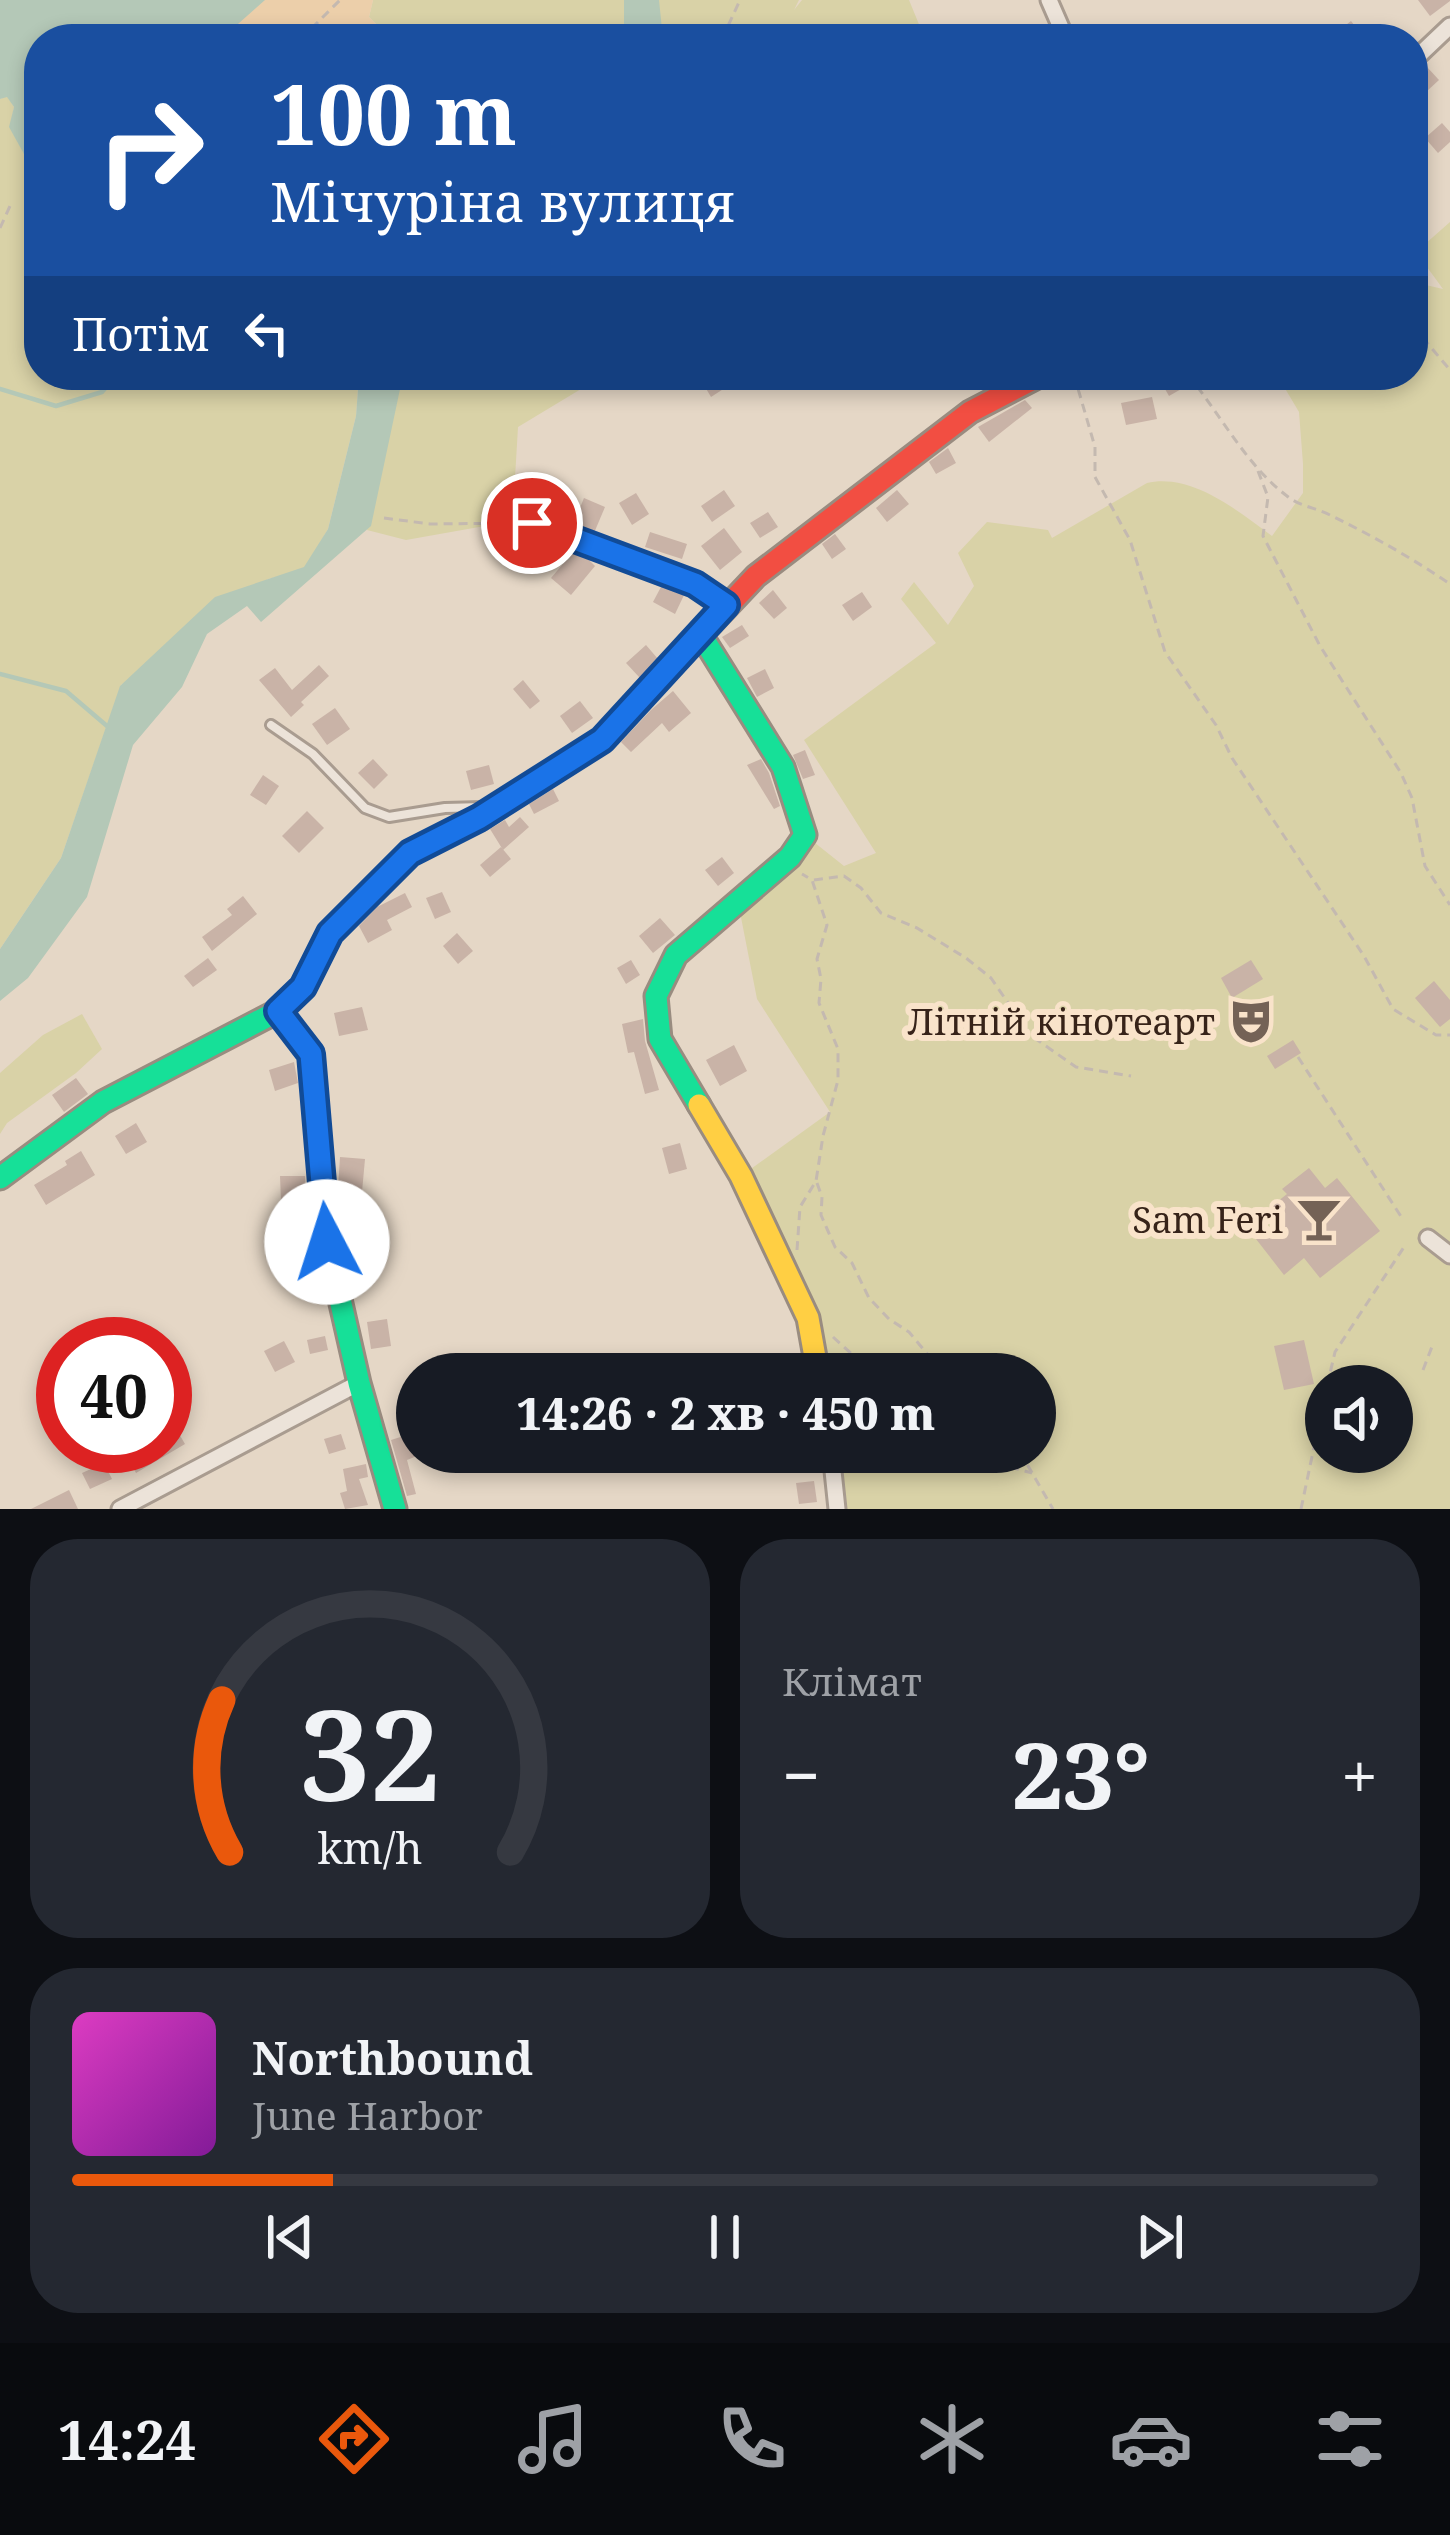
<!DOCTYPE html>
<html lang="uk">
<head>
<meta charset="utf-8">
<style>
	:root { --surface:#171b24; --page:#242831; --text:#f1f3f6; --muted:#9ea1a6; --line:#363941; --accent:#ea580c }
	body { margin:0; font-family:"Noto Serif",serif; background:var(--page); color:var(--text); height:100vh; display:flex; flex-direction:column; font-size:45px; white-space:nowrap }
	* { box-sizing:border-box; margin:0 }
	p { font-size:39px; color:var(--muted) }
	.icon { flex:none; width:66px; height:66px; fill:none; stroke:currentColor; stroke-width:2; stroke-linecap:round; stroke-linejoin:round }
	.map { position:relative; height:1509px; overflow:hidden }
	.side { display:flex; flex-direction:column; gap:30px; padding:30px; background:#0d0f14; flex:1 }
	.side>* { flex:none }
	.hud { position:absolute; left:24px; top:24px; width:1404px; height:366px; border-radius:48px; box-shadow:0 6px 18px #0003; background:#1a4fa0; color:#fff; overflow:hidden }
	.controls { position:absolute; left:1305px; top:1365px; display:grid; gap:24px }
	.controls a { display:grid; place-items:center; width:108px; height:108px; border-radius:50%; background:var(--surface); box-shadow:0 6px 18px #0003; font-size:60px }
	.speed { position:absolute; left:36px; top:1317px; display:flex; gap:24px; font-size:60px; font-weight:700; text-align:center }
	.speed>* { display:grid; place-content:center; width:156px; height:156px; border-radius:50%; background:var(--surface); box-shadow:0 6px 18px #0003; line-height:1 }
	.speed .limit { border:18px solid #d22; background:#fff; color:#111 }
	.pin { position:absolute; display:grid; place-items:center; width:102px; height:102px; color:#fff; margin:-51px; border:6px solid #fff; border-radius:50%; box-shadow:0 3px 12px #0007 }
	.me { position:absolute; width:132px; margin:-66px; rotate:355deg; stroke-linejoin:round; filter:drop-shadow(0 0 9px #0008) }
	.turn { display:flex; align-items:center; gap:42px; height:252px; padding:0 48px; font-size:54px }
	.turn .icon { width:156px; height:156px; stroke-width:2.5 }
	.turn b { display:block; font-size:84px; line-height:102px }
	.then { display:flex; align-items:center; height:114px; padding:0 48px; background:#0003; gap:24px; font-size:45px }
	.big { font-size:90px; font-weight:800; line-height:1.1 }
	.side .card { flex:1; display:flex; flex-direction:column; justify-content:center; gap:18px; min-width:0; padding:0 42px; border-radius:48px; background:var(--page) }
	.side .dial { align-items:center; gap:0 }
	.dial svg { height:312px; overflow:visible; fill:none; stroke:var(--line); stroke-width:7; stroke-linecap:round; text-anchor:middle }
	.dial text { fill:var(--text); stroke:none }
	.song { display:flex; align-items:center; gap:36px }
	.cover { width:144px; height:144px; border-radius:18px; background:linear-gradient(135deg,hsl(310 70% 55%),hsl(290 70% 35%)) }
	.played { height:12px; border-radius:6px; background:linear-gradient(90deg,var(--accent) 20%,var(--line) 20%) }
	.keys { display:flex; justify-content:space-around; direction:ltr }
	.heat { display:flex; justify-content:space-between; align-items:center; font-size:66px; direction:ltr }
	.side .tiles { flex:1; display:grid; gap:30px; grid-template-columns:1fr 1fr }
	.card:last-child { grid-column:span 2 }
	.trip { position:absolute; left:396px; top:1353px; width:660px; height:120px; border-radius:60px; background:var(--surface); box-shadow:0 6px 18px #0003; font-weight:800; line-height:120px; text-align:center }
	.dock { display:flex; height:192px; justify-content:space-around; align-items:center; background:#090b0e; color:var(--muted) }
	.dock .icon { width:84px; height:84px }
	.dock .on { color:var(--accent) }
	.dock b { font-size:54px; color:var(--text) }
	.map>svg:first-child { display:block }
	.green { fill:#d9d2a7; fill-rule:evenodd }
	.sand { fill:#eccfaa }
	.water { fill:#b4c8b7 }
	.lines { fill:none; stroke-linecap:round; stroke-linejoin:round }
	.stream { stroke:#b4c8b7; stroke-width:4.5 }
	.building { fill:#c9b3a7 }
	.lane-casing { stroke:#a99c90; stroke-width:14 }
	.street-casing { stroke:#a99c90; stroke-width:21 }
	.fast-casing { stroke:#998c80; stroke-width:27 }
	.slow-casing { stroke:#998c80; stroke-width:27 }
	.jam-casing { stroke:#998c80; stroke-width:27 }
	.path { stroke:#c4b9b0; stroke-width:3; stroke-dasharray:9 6; stroke-linecap:butt }
	.lane { stroke:#ece3d9; stroke-width:8 }
	.street { stroke:#ece3d9; stroke-width:15 }
	.fast { stroke:#16e098; stroke-width:21 }
	.slow { stroke:#ffcf43; stroke-width:21 }
	.jam { stroke:#f24e42; stroke-width:21 }
	.route-casing { stroke:#114b97; stroke-width:30 }
	.route { stroke:#1a73e8; stroke-width:21 }
	.labels { text-anchor:middle; dominant-baseline:central; stroke-width:12; stroke-linejoin:round; paint-order:stroke }
	.poi-label { font-size:36px; fill:#372319; stroke:#f9e3ca; text-anchor:end }
</style>
</head>
<body>
<div class="map">
<svg width="1450" height="1509" viewBox="0 0 1450 1509">
	<rect width="100%" height="100%" fill="#e5d7c6"/>
	<g class="green">
		<polygon points="373,0 624,0 624,39 391,39 369,17"/>
		<polygon points="655,0 799,0 794,10 802,0 909,0 925,39 782,39 780,31 774,39 668,39 667,33 666,39 659,39"/>
		<polygon points="7,96 14,107 10,127 39,181 39,375 359,375 356,416 328,529 304,570 268,579 121,685 61,858 0,949 0,99"/>
		<path d="M1450 222V1509H837L828 1452H1035V1374H816L808 1318 741 1176 830 1112 757 999 738 902 805 835 844 866 876 853 804 740 936 643 901 599 914 582 948 625 974 586 958 553 987 522 1048 530 1052 538 1147 483C1192 473 1238 511 1272 536L1303 493V464L1299 412 1277 375H1413V282L1443 289 1416 252ZM1326 1386H1392V1452H1326Z"/>
		<polygon points="395,375 580,375 586,386 518,427 515,478 530,518 406,540 367,530 378,479"/>
		<polygon points="82,1014 102,1049 76,1073 7,1123 0,1134 0,1073 43,1035"/>
	</g>
	<polygon class="sand" points="257,0 373,0 369,17 391,39 219,39"/>
	<g class="water">
		<polygon points="0,0 265,0 221,39 39,39 39,181 9,127 14,107 7,97 0,99"/>
		<polygon points="624,0 659,0 663,39 624,39"/>
		<polygon points="359,375 403,375 371,526 261,622 247,606 207,634 182,687 133,745 87,897 28,978 0,1001 0,949 61,858 120,686 215,597 304,567 328,529 356,416"/>
	</g>
	<g class="lines">
		<g class="stream">
			<polyline points="0,389 56,406 102,392 117,375"/>
			<polyline points="0,674 66,691 107,726"/>
		</g>
	</g>
	<g class="building">
		<polygon points="1418,0 1450,0 1450,1 1430,16"/>
		<polygon points="1351,21 1365,39 1328,39"/>
		<polygon points="1427,67 1439,80 1426,92 1414,80"/>
		<polygon points="1442,123 1450,132 1450,142 1438,153 1425,138"/>
		<polygon points="698,375 721,375 728,386 711,397"/>
		<polygon points="1157,375 1176,375 1183,388 1169,396"/>
		<polygon points="1152,397 1157,419 1126,425 1121,403"/>
		<polygon points="1025,400 1032,408 989,442 978,427"/>
		<polygon points="948,448 956,463 936,474 929,462"/>
		<polygon points="527,483 544,487 540,507 523,504"/>
		<polygon points="724,490 735,506 712,522 701,506"/>
		<polygon points="897,490 909,504 887,522 876,508"/>
		<polygon points="636,493 649,514 632,525 619,503"/>
		<polygon points="584,498 605,507 594,533 573,525"/>
		<polygon points="768,512 778,527 760,538 750,523"/>
		<polygon points="724,528 742,552 720,570 701,546"/>
		<polygon points="650,532 687,544 682,559 645,547"/>
		<polygon points="835,534 846,549 832,559 822,544"/>
		<polygon points="518,536 533,536 550,543 550,556 517,555"/>
		<polygon points="574,551 584,555 595,566 571,595 551,578"/>
		<polygon points="662,585 685,593 675,614 653,602"/>
		<polygon points="773,590 787,608 774,619 759,603"/>
		<polygon points="862,592 872,607 853,621 842,605"/>
		<polygon points="742,625 749,636 730,648 722,637"/>
		<polygon points="646,645 658,659 640,678 626,663"/>
		<polygon points="319,665 329,676 301,702 304,705 291,717 259,680 275,668 292,690"/>
		<polygon points="765,669 774,688 757,697 747,678"/>
		<polygon points="523,680 540,701 530,709 513,689"/>
		<polygon points="673,691 691,713 669,732 662,723 631,752 621,742 651,710"/>
		<polygon points="580,701 593,718 572,733 560,716"/>
		<polygon points="335,708 350,729 327,745 312,724"/>
		<polygon points="805,750 815,775 803,779 793,755"/>
		<polygon points="373,759 388,775 374,789 358,773"/>
		<polygon points="761,759 769,773 780,806 774,809 747,765"/>
		<polygon points="489,765 494,784 471,790 466,771"/>
		<polygon points="263,775 279,786 266,805 250,795"/>
		<polygon points="553,789 559,801 534,814 529,804"/>
		<polygon points="307,811 324,828 299,853 282,836"/>
		<polygon points="520,817 529,827 503,850 490,829 505,820 509,827"/>
		<polygon points="501,847 511,859 490,877 480,865"/>
		<polygon points="722,857 734,873 718,886 705,870"/>
		<polygon points="442,892 451,912 435,919 426,898"/>
		<polygon points="405,893 412,907 387,920 392,930 368,943 359,926 377,907"/>
		<polygon points="243,896 257,914 212,951 202,937 232,915 227,909"/>
		<polygon points="660,918 675,935 653,953 639,936"/>
		<polygon points="457,933 473,951 458,964 443,946"/>
		<polygon points="208,958 217,970 193,987 184,976"/>
		<polygon points="631,960 640,975 626,984 617,968"/>
		<polygon points="1251,960 1263,979 1232,998 1221,978"/>
		<polygon points="1434,981 1450,1000 1450,1019 1440,1027 1415,998"/>
		<polygon points="362,1007 368,1030 339,1036 334,1013"/>
		<polygon points="643,1019 645,1041 659,1090 645,1094 634,1052 628,1053 622,1024"/>
		<polygon points="1293,1040 1301,1053 1275,1069 1267,1056"/>
		<polygon points="734,1045 747,1071 720,1086 706,1060"/>
		<polygon points="294,1062 298,1083 275,1091 269,1070"/>
		<polygon points="76,1078 88,1094 64,1112 52,1095"/>
		<polygon points="136,1123 147,1142 126,1154 115,1136"/>
		<polygon points="680,1143 687,1169 669,1174 662,1148"/>
		<polygon points="81,1151 95,1175 46,1205 34,1185 67,1165 65,1161"/>
		<polygon points="340,1157 365,1159 362,1192 338,1189"/>
		<polygon points="1309,1168 1325,1188 1337,1178 1380,1231 1320,1278 1304,1258 1284,1275 1256,1239 1273,1226 1263,1213 1287,1194 1282,1189"/>
		<polygon points="280,1176 305,1176 306,1200 281,1200"/>
		<polygon points="313,1247 318,1272 293,1275 289,1250"/>
		<polygon points="374,1256 377,1280 356,1282 353,1259"/>
		<polygon points="387,1319 391,1346 371,1349 367,1322"/>
		<polygon points="325,1336 328,1350 310,1354 307,1340"/>
		<polygon points="1304,1340 1314,1384 1284,1390 1274,1346"/>
		<polygon points="284,1341 295,1362 275,1372 264,1351"/>
		<polygon points="175,1427 185,1444 136,1473 127,1456 144,1446 165,1446 165,1433"/>
		<polygon points="341,1434 346,1449 329,1454 324,1439"/>
		<polygon points="410,1434 417,1456 407,1460 416,1494 407,1496 391,1440"/>
		<polygon points="104,1463 112,1479 90,1489 82,1473"/>
		<polygon points="366,1464 368,1477 359,1479 368,1505 345,1509 340,1493 347,1491 343,1469"/>
		<polygon points="814,1481 817,1502 799,1504 796,1483"/>
		<polygon points="69,1490 78,1509 31,1509"/>
	</g>
	<g class="lines">
		<g class="lane-casing">
			<polyline id="lane" points="271,725 313,754 365,808 389,817 445,808 483,807"/>
		</g>
		<g class="street-casing">
			<g id="street">
				<polyline points="1049,0 1066,39"/>
				<polyline points="1413,61 1450,26"/>
				<polyline points="532,523 695,584 726,605"/>
				<polyline points="1428,1238 1450,1255"/>
				<polyline points="831,1452 837,1509"/>
				<polyline points="120,1509 359,1383"/>
			</g>
		</g>
		<g class="fast-casing">
			<g id="fast">
				<polyline points="278,1011 311,1054 327,1242 359,1383 395,1509"/>
				<polyline points="699,1105 660,1039 656,996 676,955 790,857 805,835 783,767 701,635"/>
				<polyline points="0,1178 103,1102 278,1011 303,987 330,933 411,853 479,818 602,740 658,680"/>
			</g>
		</g>
		<g class="slow-casing">
			<polyline id="slow" points="699,1105 741,1176 808,1318 818,1374"/>
		</g>
		<g class="jam-casing">
			<polyline id="jam" points="658,680 756,576 970,412 1041,375"/>
		</g>
		<g class="path">
			<polyline points="301,39 340,0"/>
			<polyline points="722,39 740,0"/>
			<polyline points="0,228 10,206"/>
			<polyline points="1413,326 1450,370"/>
			<polyline points="1074,375 1095,447 1095,477 1130,540 1165,652 1216,725 1232,758 1364,956 1393,1009 1436,1035 1450,1035"/>
			<path d="M1188 375C1221 415 1246 465 1287 496 1299 506 1316 508 1330 515 1371 535 1412 558 1450 584"/>
			<polyline points="1258,471 1268,497 1263,536 1320,646 1401,773 1412,798 1425,866 1450,905"/>
			<polyline points="384,518 430,524 518,523"/>
			<polyline points="814,880 844,876 861,888 881,913 917,928 966,958 991,978 1030,1035 1076,1067 1131,1076"/>
			<polyline points="1298,1057 1402,1218"/>
			<polyline points="817,1183 822,1197 821,1215 835,1247 852,1263 869,1298 889,1319 909,1332 944,1374"/>
			<polyline points="797,1250 800,1207 816,1181 823,1136 838,1080 838,1049 819,1003 821,979 817,959 827,925 812,880 802,874"/>
			<polyline points="833,1337 874,1374"/>
			<polyline points="1423,1370 1433,1344"/>
			<polyline points="1327,1386 1335,1352 1404,1247"/>
			<polyline points="968,1452 981,1459 1032,1473"/>
			<polyline points="1020,1452 1053,1509"/>
			<polyline points="1301,1509 1326,1390"/>
		</g>
		<use href="#lane" class="lane"/>
		<use href="#street" class="street"/>
		<use href="#fast" class="fast"/>
		<use href="#slow" class="slow"/>
		<use href="#jam" class="jam"/>
	</g>
	<g class="lines">
		<g class="route-casing">
			<polyline id="route" points="327,1242 311,1054 278,1011 303,987 330,933 410,853 479,818 602,740 726,605 695,584 532,523"/>
		</g>
		<use href="#route" class="route"/>
	</g>
	<defs>
		<g id="theatre-bare" transform="scale(3.6)"><path d="M-5-5.5Q0-4 5-5.5V0Q5 5 0 6Q-5 5-5 0ZM-3.3-2.5H-1v1.5H-3.3ZM1-2.5H3.3v1.5H1ZM-2.8 1Q0 5.5 2.8 1Z" fill="#746256" stroke="#f9e3ca" stroke-width="2.5" paint-order="stroke"/></g>
		<g id="bar-bare" transform="scale(3.6)"><path d="M-6-5H6L.8 .8V4.5H3.5V6h-7V4.5H-.8V.8Z" fill="#746256" stroke="#f9e3ca" stroke-width="2.5" paint-order="stroke"/></g>
	</defs>
	<g fill-rule="evenodd">
		<use href="#theatre-bare" x="1251" y="1021"/>
		<use href="#bar-bare" x="1319" y="1219"/>
	</g>
	<g class="labels">
		<g class="poi-label">
			<text x="1215" y="1021">Літній кінотеарт</text>
			<text x="1283" y="1219">Sam Feri</text>
		</g>
	</g>
</svg>
<div class="controls">
<a><svg class="icon" aria-label="sound" viewBox="0 0 24 24"><path d="M4 9h4l5-4v14l-5-4H4zM17 9q2 3 0 6"/></svg></a>
</div>
<div class="speed"><div class="limit">40</div></div>
<div class="pin" style="left:532px;top:523px;background:#d93025"><svg class="icon" aria-label="arrive" viewBox="0 0 24 24"><path d="M6 21V4h12l-3 4 3 4H6"/></svg></div>
<svg class="me" style="left:327px;top:1242px" viewBox="-20 -20 40 40"><circle r="19" fill="#fff"/><path d="M0-13L10 11 0 6-10 11z" fill="#1a73e8"/></svg>
<div class="trip">14:26 · 2 хв · 450 m</div>
<div class="hud">
<div class="turn"><svg class="icon" aria-label="right" viewBox="0 0 24 24"><path d="M7 20v-9h11M14 6l5 5-5 5"/></svg><div><b>100 m</b>Мічуріна вулиця</div></div>
<div class="then">Потім<svg class="icon" aria-label="left" viewBox="0 0 24 24"><path d="M17 20v-9H6M10 6l-5 5 5 5"/></svg></div>
</div>
</div>
<section class="side">
<div class="tiles">
<div class="card dial"><svg viewBox="0 0 100 80">
<path d="M14 69A42 42 0 1 1 86 69"/>
<path d="M14 69A42 42 0 0 1 12 30" stroke="#ea580c"/>
<text x="50" y="56" font-size="32" font-weight="700">32</text>
<text x="50" y="72" font-size="11">km/h</text>
</svg></div>
<div class="card"><p>Клімат</p>
<div class="heat"><a>−</a><b class="big">23°</b><a>+</a></div>
</div>
<div class="card">
<div class="song"><i class="cover"></i><div><b>Northbound</b><p>June Harbor</p></div></div>
<div class="played"></div>
<div class="keys"><svg class="icon" aria-label="previous" viewBox="0 0 24 24"><path d="M18 5L8 12l10 7zM5 5v14"/></svg><svg class="icon" aria-label="pause" viewBox="0 0 24 24"><path d="M8 5v14M16 5v14"/></svg><svg class="icon" aria-label="next" viewBox="0 0 24 24"><path d="M6 5l10 7-10 7zM19 5v14"/></svg></div>
</div>
</div>
</section>
<nav class="dock">
<b>14:24</b>
<svg class="icon on" aria-label="directions" viewBox="0 0 24 24"><path d="M12 3l9 9-9 9-9-9zM9 14v-3h6M13 9l2 2-2 2"/></svg>
<svg class="icon" aria-label="music" viewBox="0 0 24 24"><path d="M9 18V5l10-2v13"/><circle cx="6" cy="18" r="3"/><circle cx="16" cy="16" r="3"/></svg>
<svg class="icon" aria-label="phone" viewBox="0 0 24 24"><path d="M5 4h4l2 5-3 2q2 4 5 5l2-3 5 2v4C11 20 4 13 5 4z"/></svg>
<svg class="icon" aria-label="climate" viewBox="0 0 24 24"><path d="M12 3v18M4 7l16 10M4 17L20 7"/></svg>
<svg class="icon" aria-label="car" viewBox="0 0 24 24"><path d="M5 17H2v-5l4-1 3-4h7l3 4 3 1v5h-3M9 17h6M6 11h13"/><circle cx="7" cy="17" r="2"/><circle cx="17" cy="17" r="2"/></svg>
<svg class="icon" aria-label="filters" viewBox="0 0 24 24"><path d="M4 7h16M4 17h16"/><circle cx="9" cy="7" r="2"/><circle cx="15" cy="17" r="2"/></svg>
</nav>
</body>
</html>
